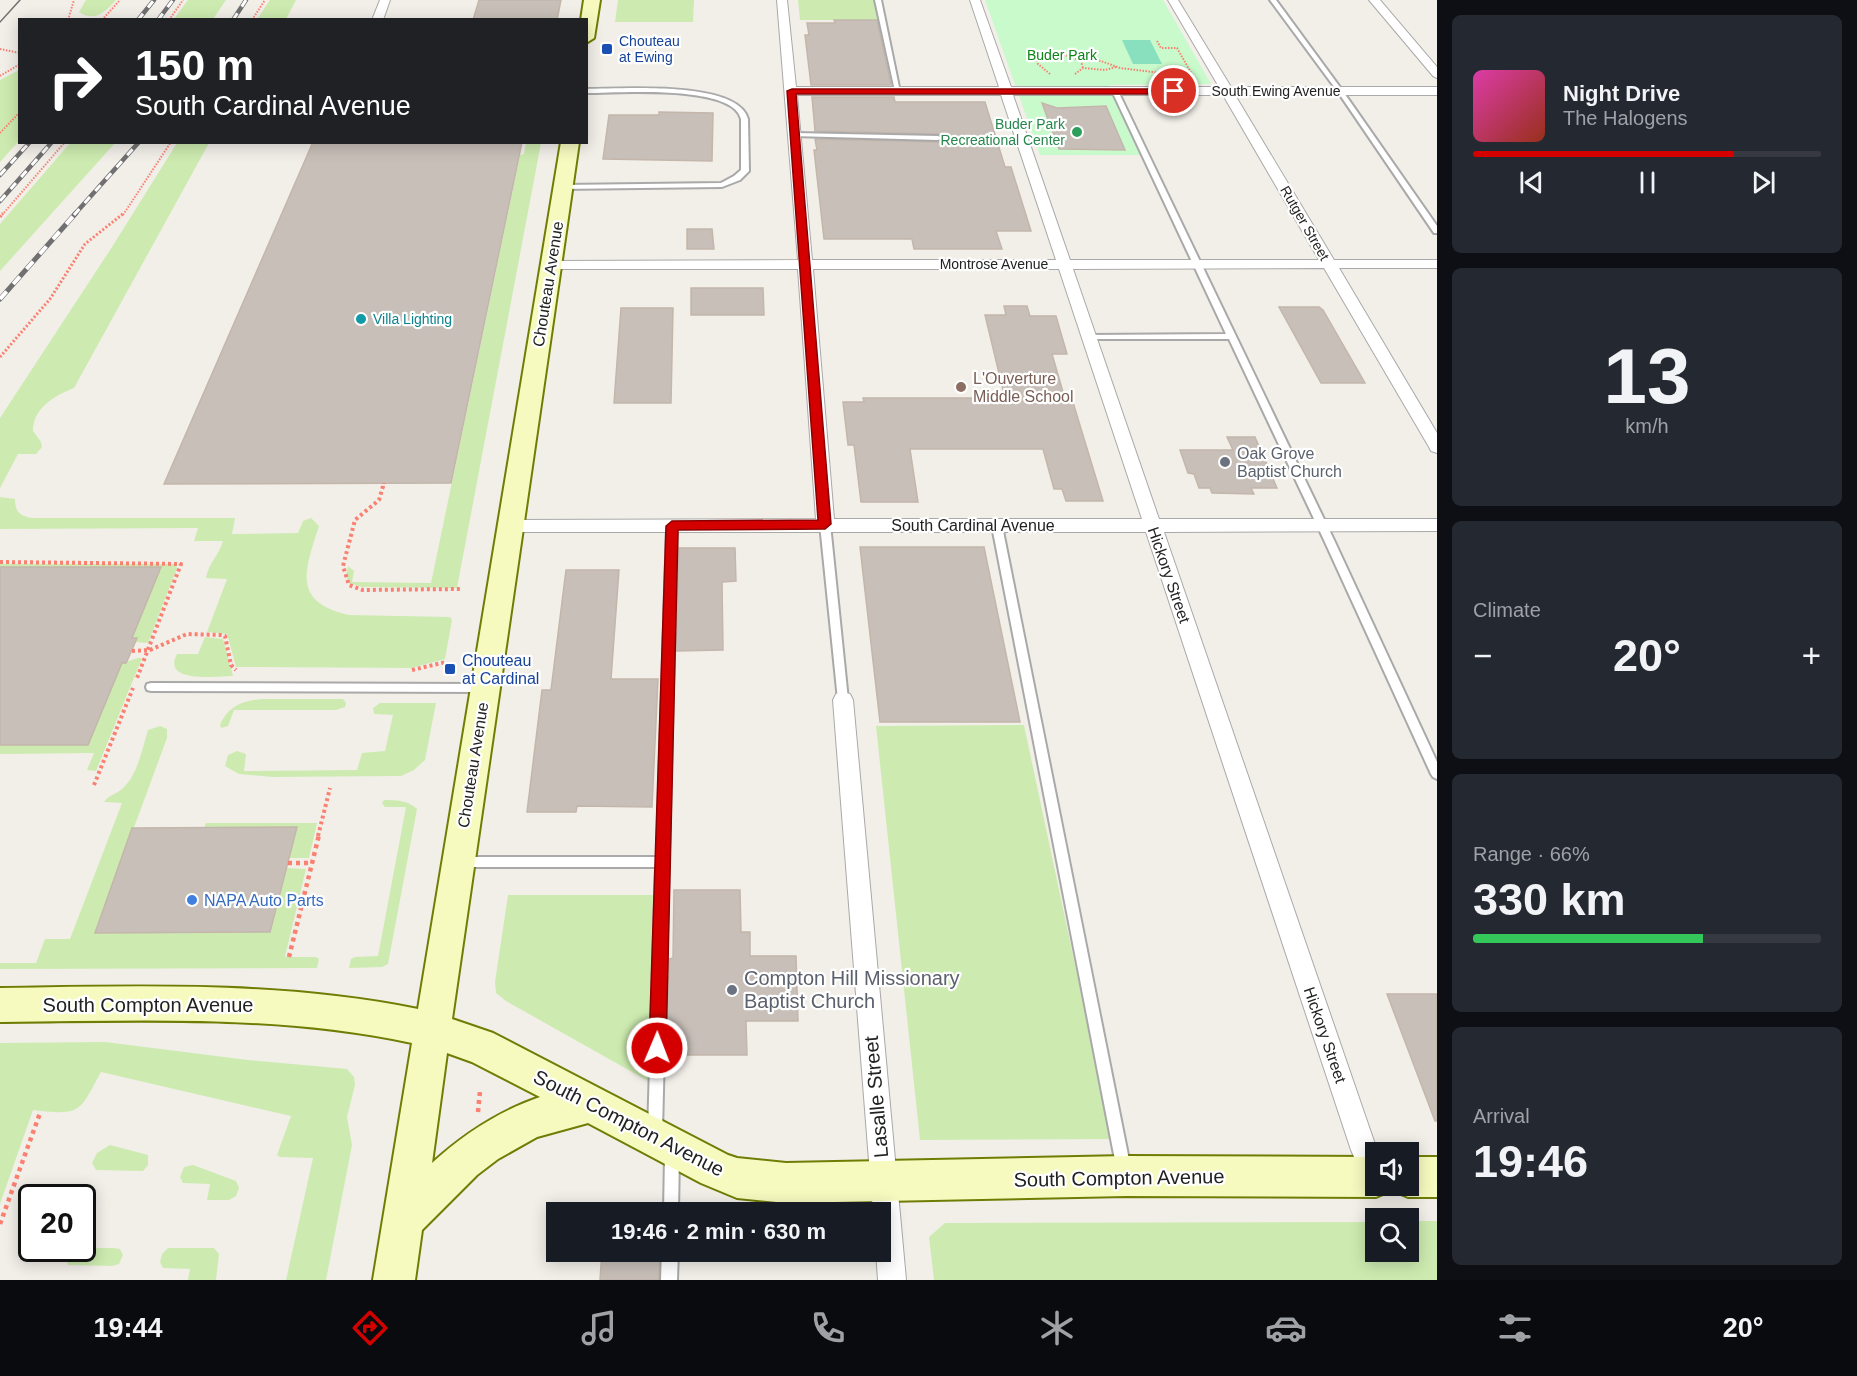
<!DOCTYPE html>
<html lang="en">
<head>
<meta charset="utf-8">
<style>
	:root { --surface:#171b24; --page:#242831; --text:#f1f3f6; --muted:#9ea1a6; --line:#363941; --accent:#d40000 }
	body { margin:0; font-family:Arial,sans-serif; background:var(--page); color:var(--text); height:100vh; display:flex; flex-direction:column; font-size:22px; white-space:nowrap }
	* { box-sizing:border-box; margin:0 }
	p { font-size:20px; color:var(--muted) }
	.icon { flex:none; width:33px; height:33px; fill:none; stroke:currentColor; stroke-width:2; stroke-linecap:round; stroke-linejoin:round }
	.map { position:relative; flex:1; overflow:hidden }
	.details { display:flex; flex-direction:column; gap:15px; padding:15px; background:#0d0f14; width:420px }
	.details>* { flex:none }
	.top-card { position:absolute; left:18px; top:18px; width:570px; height:126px; border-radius:0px; box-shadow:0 3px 15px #0003; background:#202124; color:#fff; overflow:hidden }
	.controls { position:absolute; left:1365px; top:1142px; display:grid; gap:12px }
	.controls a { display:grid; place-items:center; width:54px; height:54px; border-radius:0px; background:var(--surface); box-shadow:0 3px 15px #0003; font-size:30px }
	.speed { position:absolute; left:18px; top:1184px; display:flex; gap:12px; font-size:30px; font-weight:700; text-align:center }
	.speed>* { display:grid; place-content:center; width:78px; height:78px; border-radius:50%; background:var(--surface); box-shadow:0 3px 15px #0003; line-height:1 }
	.speed .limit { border:3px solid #111; border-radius:9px; background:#fff; color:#111 }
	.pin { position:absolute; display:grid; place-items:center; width:51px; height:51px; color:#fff; margin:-26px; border:3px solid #fff; border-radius:50%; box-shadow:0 2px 6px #0007 }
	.me { position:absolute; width:66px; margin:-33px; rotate:1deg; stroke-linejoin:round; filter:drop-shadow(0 0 4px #0008) }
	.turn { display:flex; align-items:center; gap:21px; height:126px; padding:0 18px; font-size:27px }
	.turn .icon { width:78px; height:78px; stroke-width:2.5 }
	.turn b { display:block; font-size:42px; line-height:51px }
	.big { font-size:45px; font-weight:700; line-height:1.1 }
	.details .tile { flex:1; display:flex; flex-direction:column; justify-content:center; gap:9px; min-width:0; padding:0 21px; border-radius:9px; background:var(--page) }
	.details .dial { align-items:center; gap:0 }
	.dial b { font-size:78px; line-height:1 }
	.song { display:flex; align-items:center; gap:18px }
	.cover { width:72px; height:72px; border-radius:9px; background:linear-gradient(135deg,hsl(320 70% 55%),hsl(10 70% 35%)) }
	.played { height:6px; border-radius:3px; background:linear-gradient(90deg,var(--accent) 75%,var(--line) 75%) }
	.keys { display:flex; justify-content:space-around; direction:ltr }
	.heat { display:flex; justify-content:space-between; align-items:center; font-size:33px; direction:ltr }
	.charge { height:9px; border-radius:4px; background:linear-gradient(90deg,#34c759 66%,var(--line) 0) }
	.trip { position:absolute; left:546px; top:1202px; width:345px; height:60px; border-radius:0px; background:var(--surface); box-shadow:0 3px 15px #0003; font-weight:700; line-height:60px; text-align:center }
	.dock { display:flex; height:96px; justify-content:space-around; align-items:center; background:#090b0e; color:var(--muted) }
	.dock .icon { width:42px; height:42px }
	.dock .current { color:var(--accent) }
	.dock b { font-size:27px; color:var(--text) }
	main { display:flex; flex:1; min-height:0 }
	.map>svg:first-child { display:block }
	.grass { fill:#cdebb0 }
	.park { fill:#c8facc }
	.pitch { fill:#88e0be }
	.building { fill:#c7bfb8; stroke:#c4b6ab; stroke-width:1.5 }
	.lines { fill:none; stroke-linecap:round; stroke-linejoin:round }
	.service-casing { stroke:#a9a9a9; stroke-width:4 }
	.minor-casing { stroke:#a9a9a9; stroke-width:2 }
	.secondary-casing { stroke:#707d05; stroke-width:4 }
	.path-far3 { stroke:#fa8072; stroke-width:2; stroke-dasharray:1.5 1.5; stroke-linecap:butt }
	.path-far2 { stroke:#fa8072; stroke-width:3; stroke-dasharray:2 2; stroke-linecap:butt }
	.path-far1 { stroke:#fa8072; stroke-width:4; stroke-dasharray:3 3; stroke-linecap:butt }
	.path { stroke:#fa8072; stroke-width:4.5; stroke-dasharray:4 4; stroke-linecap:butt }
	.service { fill:#fff; fill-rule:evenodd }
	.minor { fill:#fff; fill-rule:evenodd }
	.secondary { fill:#f7fabf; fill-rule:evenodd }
	.tram { stroke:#707070; stroke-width:1.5 }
	.rail-far1-casing { stroke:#707070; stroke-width:4.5 }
	.rail-casing { stroke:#707070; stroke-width:5 }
	.rail-far1 { stroke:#fff; stroke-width:3; stroke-dasharray:8; stroke-linecap:butt }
	.rail { stroke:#fff; stroke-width:4; stroke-dasharray:10; stroke-linecap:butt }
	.route { fill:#d40000; stroke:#8a0000; stroke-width:1.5 }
	.transit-dot { fill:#1a4fb4; stroke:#fff; stroke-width:2 }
	.leisure-dot { fill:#2e9e5b; stroke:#fff; stroke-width:2 }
	.culture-dot { fill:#0f9aa8; stroke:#fff; stroke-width:2 }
	.education-dot { fill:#8d6e63; stroke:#fff; stroke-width:2 }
	.worship-dot { fill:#6b7280; stroke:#fff; stroke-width:2 }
	.shop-dot { fill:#3f7fe0; stroke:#fff; stroke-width:2 }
	.labels { text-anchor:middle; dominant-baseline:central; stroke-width:4.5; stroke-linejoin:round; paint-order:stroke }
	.far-transit-label { font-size:14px; fill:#164399; stroke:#fff; text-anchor:start }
	.far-park-label { font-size:14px; fill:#0c8416; stroke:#fff }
	.far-street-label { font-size:14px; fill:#222; stroke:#fff }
	.far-leisure-label { font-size:14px; fill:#27864d; stroke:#fff; text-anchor:end }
	.far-culture-label { font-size:14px; fill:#0d838f; stroke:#fff; text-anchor:start }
	.street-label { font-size:16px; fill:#222; stroke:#fff }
	.education-label { font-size:16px; fill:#785e54; stroke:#fff; text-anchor:start }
	.worship-label { font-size:16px; fill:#5b616d; stroke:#fff; text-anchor:start }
	.transit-label { font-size:16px; fill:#164399; stroke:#fff; text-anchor:start }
	.shop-label { font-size:16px; fill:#366cbe; stroke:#fff; text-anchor:start }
	.near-worship-label { font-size:20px; fill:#5b616d; stroke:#fff; text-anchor:start }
	.near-street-label { font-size:20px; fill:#222; stroke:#fff }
</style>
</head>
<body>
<main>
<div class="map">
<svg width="1437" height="1280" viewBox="0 0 1437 1280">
	<rect width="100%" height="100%" fill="#f2efe9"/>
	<g class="grass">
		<path d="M86 0H116C106 11 94 23 79 12Z"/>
		<polygon points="188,0 226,0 213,19 174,19"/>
		<polygon points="270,0 296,0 286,19 257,19"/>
		<polygon points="618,0 694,0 693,22 615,22"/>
		<polygon points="798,0 875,0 879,20 800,20"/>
		<polygon points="19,70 19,141 0,162 0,80"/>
		<polygon points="71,142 115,143 0,271 0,224"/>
		<path d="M177 143H209L74 388C54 396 33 408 33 431L41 442 42 447 36 454H18L0 488V418L112 247Z"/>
		<polygon points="526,143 541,143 457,588 362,587 349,583 346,576 348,566 354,571 352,582 431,583 520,155 524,154"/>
		<path d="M0 497 15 499C15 512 20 516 32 518H235L232 534 298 533 303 521 311 518 319 526C305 570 291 602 349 615L450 617 452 620 445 659 411 668 236 667 227 634 207 632 227 579 206 578C208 564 219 555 223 541H194L198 528 0 529Z"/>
		<polygon points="0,564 175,564 177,568 148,643 135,642 132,638 161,567 0,567"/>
		<path d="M205 637 223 639 233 676C218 676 161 684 177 654H198Z"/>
		<polygon points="138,658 142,658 96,771 87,770 94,753 0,754 0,745 88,745 122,663"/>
		<path d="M262 699H343L346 703 345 707 336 710H234L228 726 221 728 220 725C228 706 242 701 262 699Z"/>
		<polygon points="380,703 436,703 425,760 414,770 401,776 273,777 239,774 225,766 228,755 237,751 246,754 244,771 357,770 362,753 385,751 393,715 374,714 373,708"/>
		<polygon points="1024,725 1112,1139 920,1140 876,726"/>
		<path d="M160 726 167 729V738L95 933 270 932 286 868 306 869 285 957H316L319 959 317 968 0 969V963H36L45 939H70L122 803 104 802C108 795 117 794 123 788 138 774 142 749 148 730Z"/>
		<path d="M384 800C397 800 407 800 417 809L388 964 382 967 349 968 351 959 355 957 378 956 406 807H385L382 803Z"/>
		<polygon points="206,823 317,823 309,858 289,858 297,827 204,828"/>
		<polygon points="508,895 653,895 648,1081 506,1001 496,993 495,982"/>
		<path d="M105 1042 248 1060 347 1069 354 1077 355 1085 347 1117 352 1145 326 1280H286L313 1158 280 1157 277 1155 291 1116 101 1072C79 1112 82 1116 33 1110L0 1204V1043Z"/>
		<polygon points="110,1145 148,1155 148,1165 143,1171 96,1170 92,1163 97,1153"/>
		<polygon points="193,1165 236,1181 239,1188 236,1196 229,1200 207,1200 210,1184 183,1183 180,1177 184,1167"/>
		<polygon points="1409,1221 1437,1221 1437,1280 934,1280 929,1237 945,1223 1375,1222 1376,1251 1408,1251"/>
		<polygon points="73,1248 114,1248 120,1249 123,1255 119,1264 112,1266 68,1265 65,1256 68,1250"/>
		<polygon points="168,1248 214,1248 219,1254 216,1280 188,1280 190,1269 163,1268 160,1262 162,1254"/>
	</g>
	<polygon class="park" points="985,0 1163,0 1211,84 1109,85 1140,155 1040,155"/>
	<polygon class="pitch" points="1122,40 1150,40 1162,64 1133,64"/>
	<g class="building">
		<polygon points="479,0 561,0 557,20 473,20"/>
		<polygon points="834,20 877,20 891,85 811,85 805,35 809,35 807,23 835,23"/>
		<polygon points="812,97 894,97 895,102 985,102 1005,167 1011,167 1031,231 996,231 1002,249 914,249 912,239 824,239 814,150 817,150 815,139 938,142 943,137 938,134 815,131"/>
		<polygon points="1042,103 1057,108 1106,106 1125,150 1059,149"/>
		<polygon points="659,112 713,113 712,161 603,159 609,115 659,115"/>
		<polygon points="313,142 522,142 451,483 164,484"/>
		<polygon points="687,229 712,229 714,249 687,249"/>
		<polygon points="691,288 763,288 764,315 691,315"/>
		<polygon points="1004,306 1027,306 1030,316 1056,316 1067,354 1052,354 1065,399 1072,399 1103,501 1066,501 1062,489 1054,489 1043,449 910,449 918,502 861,502 854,445 848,445 843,402 864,402 863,398 1005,398 985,315 1006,315"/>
		<polygon points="1279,307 1319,307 1323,310 1365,383 1321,383"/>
		<polygon points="621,308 673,308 671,403 614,403"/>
		<polygon points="1227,437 1255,437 1277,488 1251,488 1254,494 1212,493 1210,488 1199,488 1194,474 1188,473 1180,450 1233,450"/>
		<polygon points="860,547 984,547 1020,722 880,722"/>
		<polygon points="679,548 735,548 736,581 722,582 723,650 676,651"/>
		<polygon points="0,567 161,567 132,638 137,638 128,659 126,663 122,663 88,745 0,745"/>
		<polygon points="566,570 619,570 611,679 658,679 652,807 577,806 576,812 527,812 542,690 551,690"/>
		<polygon points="297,827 270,932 95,933 132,828"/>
		<polygon points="674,890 740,890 741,932 750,932 750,956 796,956 798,1021 746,1021 747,1055 673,1055 673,1021 667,1021 669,959 673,958"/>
		<polygon points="1387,994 1437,994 1437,1121 1435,1121"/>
		<polygon points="602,1251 660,1251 659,1280 600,1280"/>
	</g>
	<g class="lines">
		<g class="service-casing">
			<g id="service">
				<polygon points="875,0 881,0 900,92 895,91"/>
				<polygon points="1270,0 1276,0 1342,90 1437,226 1437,233 1434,233 1338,92"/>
				<path d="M586 89C620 89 738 80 748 119L749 171 740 180 722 187 560 189 559 187 563 185 721 183 734 176 741 170V119C733 84 616 93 586 93Z"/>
				<polygon points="1115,89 1118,91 1334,540 1437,762 1437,779 1433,777 1431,774 1324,540 1229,339 1088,339 1084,337 1088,335 1226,334 1112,91"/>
				<polygon points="795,133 938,136 941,138 938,140 793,136 793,134"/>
				<polygon points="825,521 830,524 848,700 847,703 839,703 838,700 820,524"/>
				<polygon points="672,523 677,526 662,1132 660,1137 655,1139 650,1137 648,1132 656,867 461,867 457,866 455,862 457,858 461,857 657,857 667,526"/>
				<polygon points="997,523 1002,526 1131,1170 1129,1175 1124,1177 1119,1175 1117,1170 992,526"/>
				<polygon points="151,683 484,684 488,685 489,688 488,691 484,692 151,691 147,690 146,687 147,684"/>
				<polygon points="672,1148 677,1150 679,1155 678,1212 664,1212 665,1155 667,1150"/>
				<polygon points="662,1251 678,1251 677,1280 661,1280"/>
			</g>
		</g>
		<g class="minor-casing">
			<g id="minor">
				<polygon points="380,0 390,0 383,20 372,20"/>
				<path d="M777 0H787L796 87H999L970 0H980L1011 87H1219L1168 0H1178L1231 87H1437V95H1235L1334 260H1437V268H1339L1437 433V453L1431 451 1429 447 1324 268 1073 269 1159 519H1437V531L1164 532 1377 1150 1373 1159 1364 1163 1355 1159 1351 1150 1146 532H510L504 530 501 526 504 522 510 520 816 519 798 269H551L544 265 551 261 798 260ZM797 95H1001L1056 260H812ZM1013 95H1223L1319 260H1070ZM813 269H1059L1142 519H834Z"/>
				<polygon points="1369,0 1380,0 1437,67 1437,78 1433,76"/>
				<polygon points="843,692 850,694 853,700 906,1280 878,1280 876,1251 880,1251 880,1212 873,1212 833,700 836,694"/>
			</g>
		</g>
		<g class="secondary-casing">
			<g id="secondary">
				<polygon points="584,0 600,0 594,38 586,43 586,20 581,20"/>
				<path d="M561 142H579L452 1019 493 1033 728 1155 737 1158 786 1163 1126 1156 1376 1157V1185H1408V1157H1437V1197H1408L1394 1191 1392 1186 1390 1191 1376 1197 1126 1196 786 1203 737 1198 701 1183 588 1123 537 1137 498 1159 477 1175 422 1230 415 1280H373L412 1043C276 1014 138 1021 0 1022V988C140 986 280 981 418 1009ZM447 1053 472 1062 540 1097C499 1111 464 1134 432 1163Z"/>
			</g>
		</g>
		<g class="path-far3">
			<polyline points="68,20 74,0"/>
			<polyline points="102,20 120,0"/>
			<polyline points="169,20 183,0"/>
			<polyline points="252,20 265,0"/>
			<polyline points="1157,41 1161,48 1177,48 1193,76"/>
			<polyline points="0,49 20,53"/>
			<polyline points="1078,59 1101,61 1120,68 1161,73"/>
			<path d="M1050 74 1038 64 1037 59C1051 51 1067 54 1081 61L1083 68"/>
			<polyline points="1075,74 1083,68 1105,70 1116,67"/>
			<polyline points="0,76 20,64"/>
			<polyline points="0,133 20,112"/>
			<polyline points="2,215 65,142"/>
			<polyline points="123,215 171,142"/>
		</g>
		<g class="path-far2">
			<polyline points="0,217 3,213"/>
			<polyline points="0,357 50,299 85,244 124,213"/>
			<polyline points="383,488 384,483"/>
		</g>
		<g class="path-far1">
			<polyline points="383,486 379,500 355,520 343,566 349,585 363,590 460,589"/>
			<polyline points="0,562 181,564 137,678"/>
			<polyline points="132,651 150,650 187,634 220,635 225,636 231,665 236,670"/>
			<polyline points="412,670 446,662"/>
			<polyline points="94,785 133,688"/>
			<polyline points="318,836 330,788"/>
		</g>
		<g class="path">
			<polyline points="288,863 312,863"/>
			<polyline points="289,957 319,835"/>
			<polyline points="478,1112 480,1091"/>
			<polyline points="0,1224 40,1113"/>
		</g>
		<use href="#service" class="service"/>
		<use href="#minor" class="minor"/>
		<use href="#secondary" class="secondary"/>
		<polyline class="tram" points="0,22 20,0"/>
		<g class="rail-far1-casing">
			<g id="rail-far1">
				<polyline points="138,20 154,0"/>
				<polyline points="158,20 173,0"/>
				<polyline points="233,20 246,0"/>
				<polyline points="0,175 30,142"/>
				<polyline points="0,201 52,142"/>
				<polyline points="74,215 139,142"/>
			</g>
		</g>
		<g class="rail-casing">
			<polyline id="rail" points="0,299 76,213"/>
		</g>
		<use href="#rail-far1" class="rail-far1"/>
		<use href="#rail" class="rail"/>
	</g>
	<polygon class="route" points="792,89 1174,89 1178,91 1174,94 796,94 831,524 825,529 678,530 666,1048 664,1054 657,1056 651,1054 649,1048 666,526 672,521 818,520 787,91"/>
	<g class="transit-dot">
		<rect x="601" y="43" width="12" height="12" rx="3"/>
		<rect x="444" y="663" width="12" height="12" rx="3"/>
	</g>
	<circle class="leisure-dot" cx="1077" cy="132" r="6"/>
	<circle class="culture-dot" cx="361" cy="319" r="6"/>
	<circle class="education-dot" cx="961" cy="387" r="6"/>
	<g class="worship-dot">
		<circle cx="1225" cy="462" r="6"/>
		<circle cx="732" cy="990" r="6"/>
	</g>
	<circle class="shop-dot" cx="192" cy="900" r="6"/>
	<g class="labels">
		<g class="far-transit-label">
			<text x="619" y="41">Chouteau<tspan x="619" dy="16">at Ewing</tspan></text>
		</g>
		<g class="far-park-label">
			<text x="1062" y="55">Buder Park</text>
		</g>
		<g class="far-street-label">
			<text x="1276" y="91">South Ewing Avenue</text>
			<text transform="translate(1305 223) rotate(60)">Rutger Street</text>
			<text x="994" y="264">Montrose Avenue</text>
		</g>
		<g class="far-leisure-label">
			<text x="1065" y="124">Buder Park<tspan x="1065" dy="16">Recreational Center</tspan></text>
		</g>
		<g class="far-culture-label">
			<text x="373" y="319">Villa Lighting</text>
		</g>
		<g class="street-label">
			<text transform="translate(548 284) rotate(-81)">Chouteau Avenue</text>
			<text x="973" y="525">South Cardinal Avenue</text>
			<text transform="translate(1169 575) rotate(71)">Hickory Street</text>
			<text transform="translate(473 765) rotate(-81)">Chouteau Avenue</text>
			<text transform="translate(1325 1035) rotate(71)">Hickory Street</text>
		</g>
		<g class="education-label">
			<text x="973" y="378">L'Ouverture<tspan x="973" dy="18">Middle School</tspan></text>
		</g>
		<g class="worship-label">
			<text x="1237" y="453">Oak Grove<tspan x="1237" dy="18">Baptist Church</tspan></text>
		</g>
		<g class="transit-label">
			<text x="462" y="660">Chouteau<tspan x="462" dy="18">at Cardinal</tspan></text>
		</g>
		<g class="shop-label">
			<text x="204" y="900">NAPA Auto Parts</text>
		</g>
		<g class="near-worship-label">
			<text x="744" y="978">Compton Hill Missionary<tspan x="744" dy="23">Baptist Church</tspan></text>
		</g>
		<g class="near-street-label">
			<text x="148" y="1005">South Compton Avenue</text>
			<text transform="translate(876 1097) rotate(-95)">Lasalle Street</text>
			<text transform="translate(629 1123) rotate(27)">South Compton Avenue</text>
			<text transform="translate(1119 1178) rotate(-1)">South Compton Avenue</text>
		</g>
	</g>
</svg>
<div class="controls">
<a><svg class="icon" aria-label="sound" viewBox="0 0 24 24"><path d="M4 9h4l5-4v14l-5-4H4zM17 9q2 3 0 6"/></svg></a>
<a><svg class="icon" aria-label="search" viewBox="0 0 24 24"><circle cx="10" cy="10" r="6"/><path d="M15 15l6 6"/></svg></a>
</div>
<div class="speed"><div class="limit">20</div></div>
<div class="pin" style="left:1174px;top:91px;background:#d93025"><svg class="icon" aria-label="arrive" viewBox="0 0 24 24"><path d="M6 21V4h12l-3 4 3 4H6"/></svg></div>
<svg class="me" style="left:657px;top:1048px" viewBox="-20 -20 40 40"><circle r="17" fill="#d40000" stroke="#fff" stroke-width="3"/><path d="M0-11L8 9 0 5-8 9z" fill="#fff"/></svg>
<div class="trip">19:46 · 2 min · 630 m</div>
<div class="top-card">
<div class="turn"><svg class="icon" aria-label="right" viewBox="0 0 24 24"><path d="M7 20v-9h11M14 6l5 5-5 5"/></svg><div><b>150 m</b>South Cardinal Avenue</div></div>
</div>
</div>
<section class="details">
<div class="tile">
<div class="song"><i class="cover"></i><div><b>Night Drive</b><p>The Halogens</p></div></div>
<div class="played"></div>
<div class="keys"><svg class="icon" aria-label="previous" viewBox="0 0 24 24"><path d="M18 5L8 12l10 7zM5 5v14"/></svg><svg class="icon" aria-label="pause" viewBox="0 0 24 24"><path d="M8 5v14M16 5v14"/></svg><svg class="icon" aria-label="next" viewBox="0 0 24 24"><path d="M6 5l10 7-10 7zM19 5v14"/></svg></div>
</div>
<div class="tile dial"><b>13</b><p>km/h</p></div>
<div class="tile"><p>Climate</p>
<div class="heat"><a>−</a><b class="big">20°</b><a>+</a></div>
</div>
<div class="tile"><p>Range · 66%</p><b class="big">330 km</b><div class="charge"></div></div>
<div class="tile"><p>Arrival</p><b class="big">19:46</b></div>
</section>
</main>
<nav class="dock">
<b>19:44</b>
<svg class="icon current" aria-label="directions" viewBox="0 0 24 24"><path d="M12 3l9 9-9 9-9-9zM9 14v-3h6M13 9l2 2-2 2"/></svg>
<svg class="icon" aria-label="music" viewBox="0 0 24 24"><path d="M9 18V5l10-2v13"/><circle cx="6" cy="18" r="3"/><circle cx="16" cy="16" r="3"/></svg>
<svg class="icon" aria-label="phone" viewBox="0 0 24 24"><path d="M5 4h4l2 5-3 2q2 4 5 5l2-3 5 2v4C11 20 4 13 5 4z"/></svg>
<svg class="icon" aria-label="climate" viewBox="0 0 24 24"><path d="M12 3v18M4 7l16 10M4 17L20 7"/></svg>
<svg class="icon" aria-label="car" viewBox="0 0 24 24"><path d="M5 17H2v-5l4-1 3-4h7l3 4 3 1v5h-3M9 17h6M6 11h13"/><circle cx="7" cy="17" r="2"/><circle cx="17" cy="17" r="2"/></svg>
<svg class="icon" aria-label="filters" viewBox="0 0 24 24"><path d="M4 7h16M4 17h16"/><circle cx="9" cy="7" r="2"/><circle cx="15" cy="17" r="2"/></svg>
<b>20°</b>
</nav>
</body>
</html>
